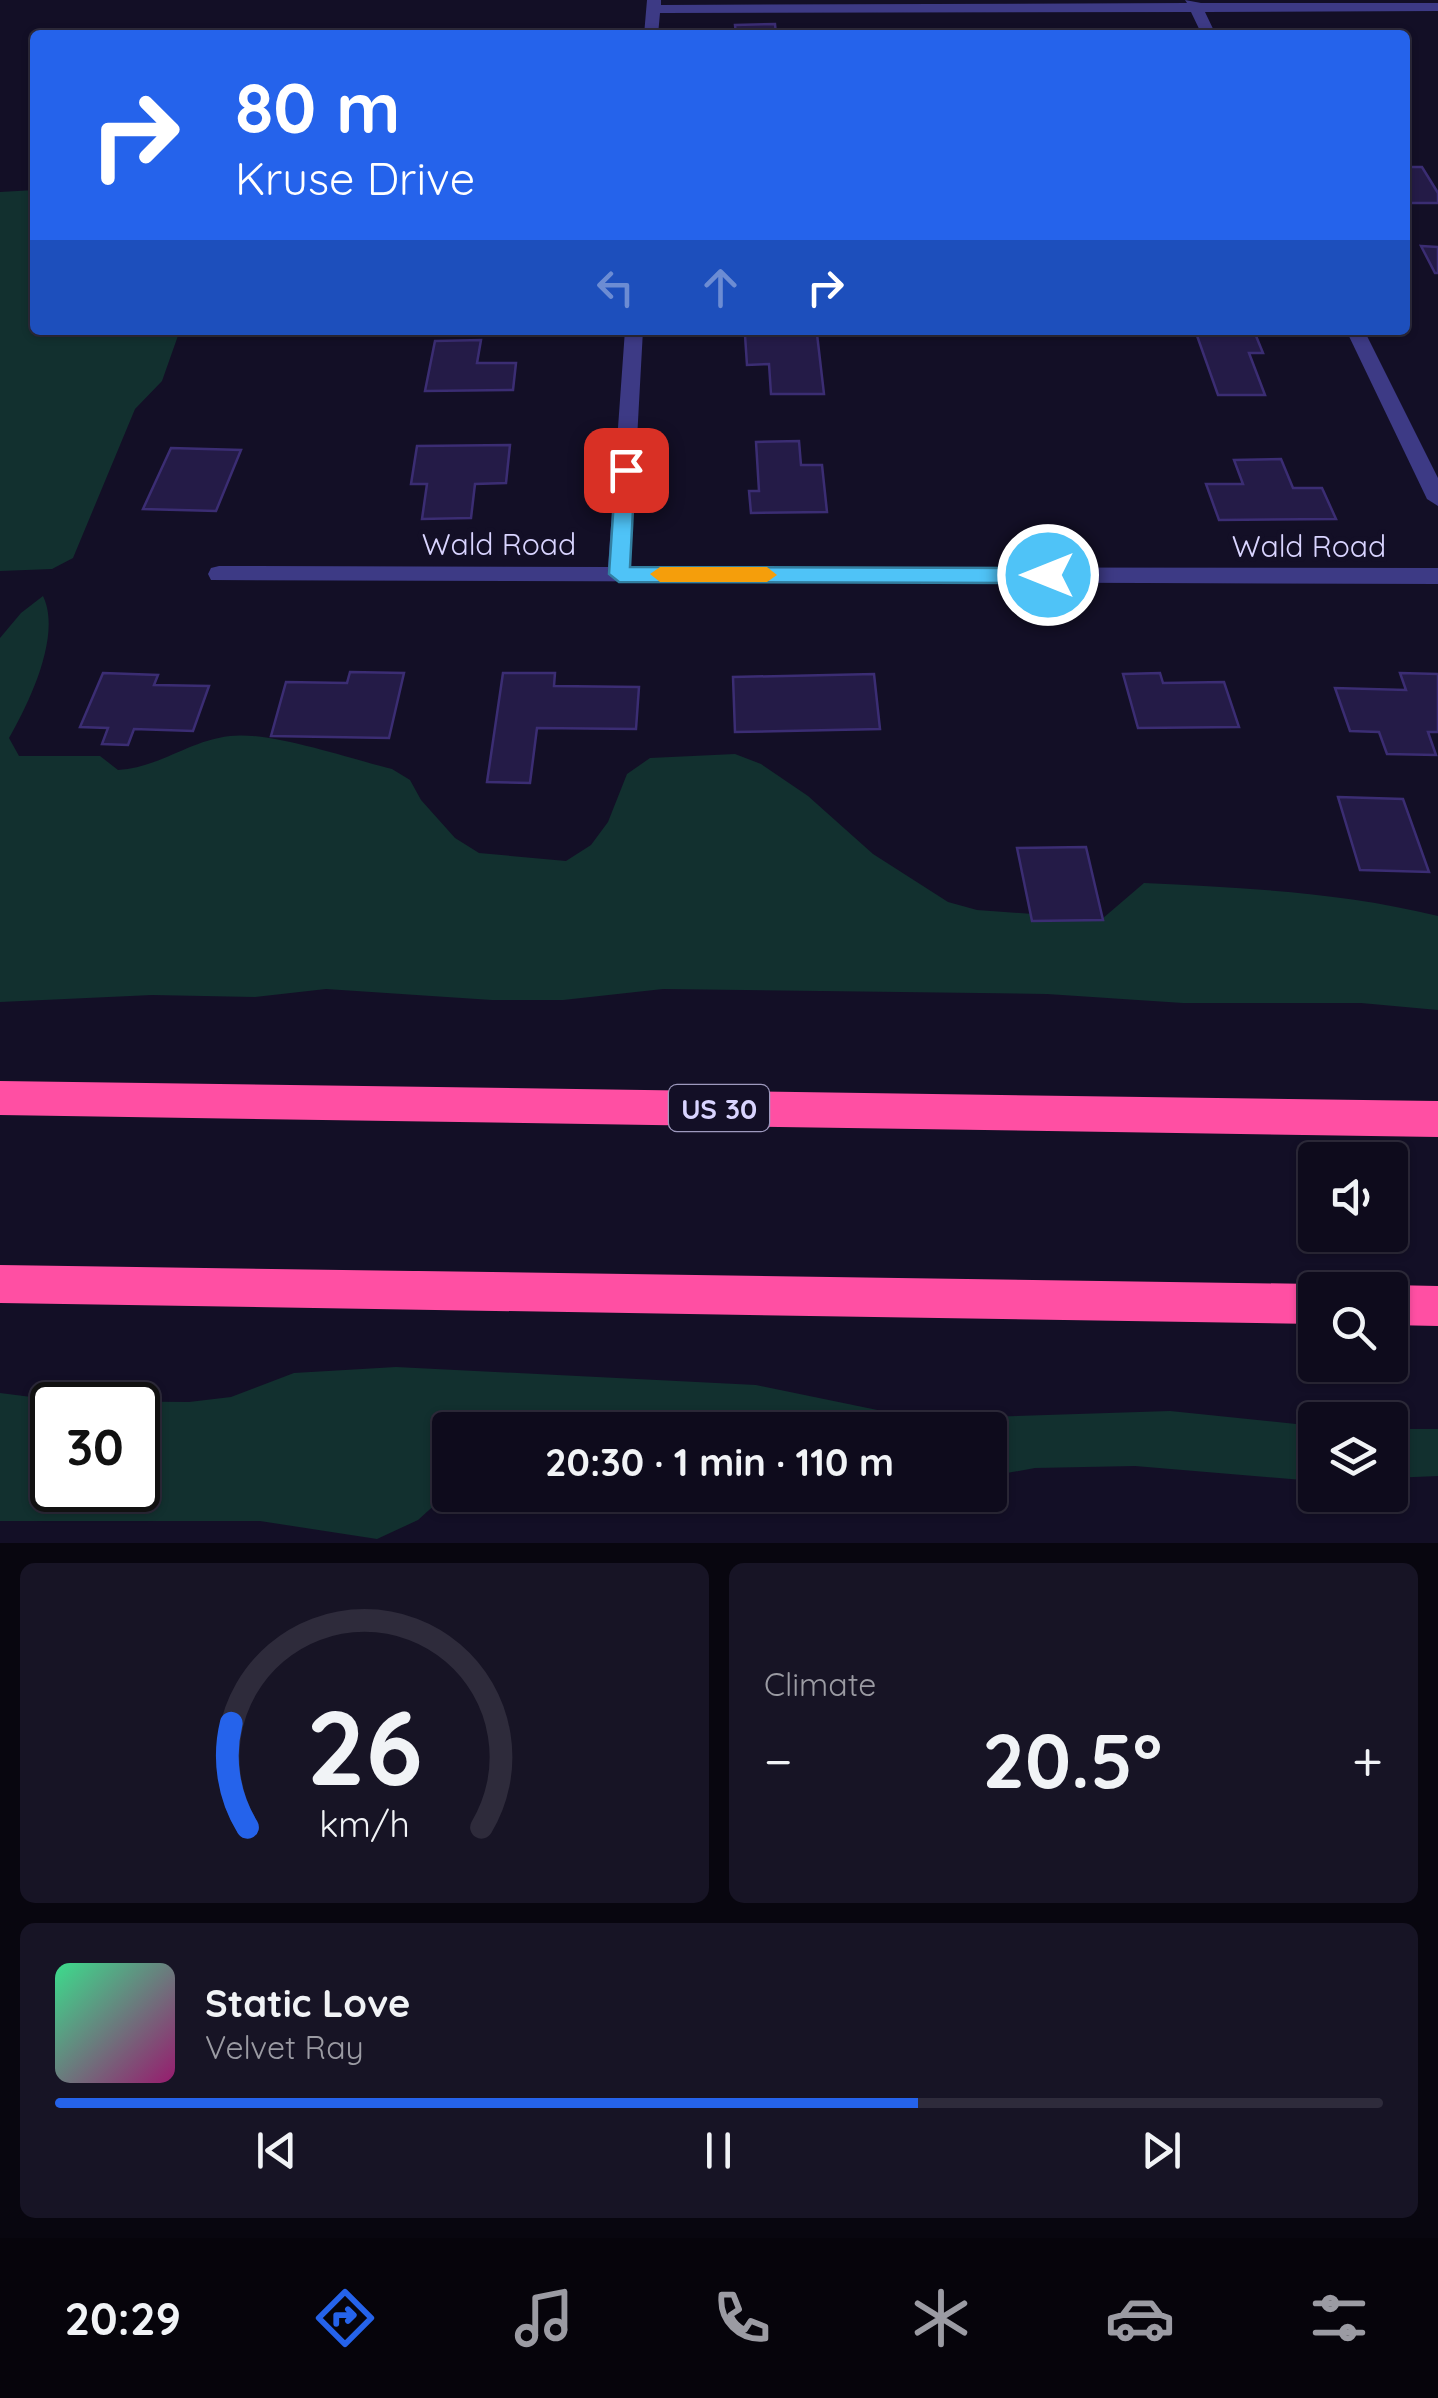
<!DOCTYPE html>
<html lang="en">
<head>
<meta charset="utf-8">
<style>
	:root { --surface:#0e0b1c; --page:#171425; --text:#f1f3f6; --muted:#9b9ba3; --line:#2e2b3b; --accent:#2563eb }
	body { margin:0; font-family:Quicksand,sans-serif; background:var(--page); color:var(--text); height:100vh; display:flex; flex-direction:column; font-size:38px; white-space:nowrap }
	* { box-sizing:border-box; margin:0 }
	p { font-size:32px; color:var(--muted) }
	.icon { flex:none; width:55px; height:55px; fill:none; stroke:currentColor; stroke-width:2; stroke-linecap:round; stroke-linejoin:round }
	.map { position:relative; height:1543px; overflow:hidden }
	.drawer { display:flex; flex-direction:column; gap:20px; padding:20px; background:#08060f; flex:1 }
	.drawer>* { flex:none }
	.top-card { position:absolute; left:30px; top:30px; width:1380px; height:305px; border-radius:10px; box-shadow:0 2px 8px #0004,0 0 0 2px var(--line); background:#2563eb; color:#fff; overflow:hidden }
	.tools { position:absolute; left:1298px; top:1142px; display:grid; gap:20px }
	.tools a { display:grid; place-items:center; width:110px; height:110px; border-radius:10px; background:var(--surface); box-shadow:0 2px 8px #0004,0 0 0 2px var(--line); font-size:50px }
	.speed { position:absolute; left:30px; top:1382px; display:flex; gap:20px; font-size:50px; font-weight:700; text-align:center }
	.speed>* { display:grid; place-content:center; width:130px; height:130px; border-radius:50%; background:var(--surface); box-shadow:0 2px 8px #0004,0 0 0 2px var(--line); line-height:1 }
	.speed .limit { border:5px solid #111; border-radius:15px; background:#fff; color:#111 }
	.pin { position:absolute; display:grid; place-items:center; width:85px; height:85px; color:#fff; margin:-42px; border-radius:20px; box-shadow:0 5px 15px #0006 }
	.me { position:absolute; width:110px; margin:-55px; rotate:270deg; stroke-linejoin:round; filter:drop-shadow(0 0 8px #0008) }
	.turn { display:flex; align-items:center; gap:35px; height:210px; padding:0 40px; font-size:45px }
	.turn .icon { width:130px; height:130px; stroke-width:2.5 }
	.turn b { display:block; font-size:70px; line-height:85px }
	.lanes { display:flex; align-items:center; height:95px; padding:0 40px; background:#0003; justify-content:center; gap:50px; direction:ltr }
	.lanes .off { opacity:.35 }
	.big { font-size:75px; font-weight:700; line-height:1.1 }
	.drawer .widget { flex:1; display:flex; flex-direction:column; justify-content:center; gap:15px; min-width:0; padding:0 35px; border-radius:15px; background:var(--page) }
	.drawer .dial { align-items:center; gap:0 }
	.dial svg { height:260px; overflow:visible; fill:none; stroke:var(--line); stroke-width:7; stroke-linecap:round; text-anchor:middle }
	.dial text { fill:var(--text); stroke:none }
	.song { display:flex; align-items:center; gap:30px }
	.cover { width:120px; height:120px; border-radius:15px; background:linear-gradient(135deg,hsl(150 70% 55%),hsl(320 70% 35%)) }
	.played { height:10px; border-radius:5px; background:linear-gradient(90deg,var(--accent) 65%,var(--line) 65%) }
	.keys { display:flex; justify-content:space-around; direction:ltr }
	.heat { display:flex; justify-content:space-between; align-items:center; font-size:55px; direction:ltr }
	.drawer .tiles { flex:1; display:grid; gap:20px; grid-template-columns:1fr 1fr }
	.widget:last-child { grid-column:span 2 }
	.trip { position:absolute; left:432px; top:1412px; width:575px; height:100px; border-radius:10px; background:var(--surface); box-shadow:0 2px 8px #0004,0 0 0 2px var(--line); font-weight:700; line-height:100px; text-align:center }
	.menu { display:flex; height:160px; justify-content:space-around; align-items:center; background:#06040b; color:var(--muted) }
	.menu .icon { width:70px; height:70px }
	.menu .selected { color:var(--accent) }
	.menu b { font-size:45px; color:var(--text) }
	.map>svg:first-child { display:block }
	.green { fill:#12302f; fill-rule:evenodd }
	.building { fill:#241b47; stroke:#3b2d73; stroke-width:2.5 }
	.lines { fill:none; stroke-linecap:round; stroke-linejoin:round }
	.street { fill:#3d3a85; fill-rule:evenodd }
	.highway { fill:#ff4fa3; fill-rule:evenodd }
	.route { fill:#4fc3f7; stroke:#337fa1; stroke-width:2.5 }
	.slow { fill:#f59e0b }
	.labels { text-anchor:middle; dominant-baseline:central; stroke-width:10; stroke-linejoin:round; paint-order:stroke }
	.shield { fill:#130f26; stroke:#9e99be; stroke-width:2.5 }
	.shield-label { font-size:28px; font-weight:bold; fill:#d9d4ff }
	.street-label { font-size:30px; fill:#d9d4ff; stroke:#130f26 }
</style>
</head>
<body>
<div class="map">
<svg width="1438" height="1543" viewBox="0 0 1438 1543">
	<rect width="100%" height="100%" fill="#130f26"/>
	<g class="green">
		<polygon points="35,190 35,330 180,330 162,381 135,409 73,558 52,569 0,571 0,192"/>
		<path d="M43 596C62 635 29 703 9 738L19 756H100L118 770C161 767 188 741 230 736 270 731 350 759 392 769L410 780 421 800 455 838 479 853 566 861 591 845 608 822 627 774 650 758 735 754 761 764 808 796 873 854 948 902 977 910 1102 919 1144 883C1244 888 1341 892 1438 916V1010L1361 1003H1183L1047 994 663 989 563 1000H492L326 989 255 997 152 995 0 1002V638L21 613Z"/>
		<path d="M396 1367 756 1385 921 1419 1170 1411 1315 1426V1481L1135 1466 1035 1468 990 1476V1430H450V1495H463L439 1501 418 1520 377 1539 260 1521H0V1393L63 1401 189 1402 231 1397 294 1373ZM52 1405H138V1490H52Z"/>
		<polygon points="1390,1429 1438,1429 1438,1476 1390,1478"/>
	</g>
	<g class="building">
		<polygon points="775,24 776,35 736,35 735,25"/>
		<polygon points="1405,167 1422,167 1438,193 1438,203 1405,203"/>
		<polygon points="1421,246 1438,247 1438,273 1435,273"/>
		<polygon points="1195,330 1254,331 1263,353 1249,353 1265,395 1218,395"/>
		<polygon points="817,334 824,394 771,394 769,364 747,365 745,335"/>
		<polygon points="481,340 477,363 516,363 513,390 425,391 435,341"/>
		<polygon points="799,441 801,465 822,465 827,512 751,513 749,491 759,491 756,442"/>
		<polygon points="510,445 506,483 475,484 471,518 422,519 427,484 411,484 417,446"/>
		<polygon points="171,448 241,450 216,511 143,509"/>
		<polygon points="1281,459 1293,488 1322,488 1336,519 1219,520 1206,484 1243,484 1234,460"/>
		<polygon points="350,672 404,673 389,738 271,736 286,682 347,683"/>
		<polygon points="103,673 158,675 154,685 209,686 193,731 134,729 128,745 102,744 108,728 80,727"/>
		<polygon points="503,673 555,673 554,686 639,687 636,729 537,728 530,783 487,782"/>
		<polygon points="1160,673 1163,683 1224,682 1239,727 1138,728 1123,674"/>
		<polygon points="1400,673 1438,674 1438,732 1428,732 1436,755 1387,754 1379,732 1350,731 1335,688 1406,690"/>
		<polygon points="874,674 880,729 735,732 733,677"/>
		<polygon points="1338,797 1403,799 1429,872 1360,870"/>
		<polygon points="1086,847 1103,920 1032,921 1017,848"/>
	</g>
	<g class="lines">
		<g class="street">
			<polygon points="647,0 661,0 661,5 1187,3 1185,0 1201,3 1438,3 1438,11 1205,12 1216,35 1202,35 1191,12 660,13 658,35 644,35"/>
			<polygon points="625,330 643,330 630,567 1438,568 1438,584 211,580 208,574 211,568 219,566 608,567"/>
			<polygon points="1346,330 1364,330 1438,478 1438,506 1427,499"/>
		</g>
		<g class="highway">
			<polygon points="0,1081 1438,1101 1438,1137 0,1115"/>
			<polygon points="0,1265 1315,1284 1329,1290 1315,1290 1315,1324 0,1303"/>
			<polygon points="1390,1285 1438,1286 1438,1326 1390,1325 1390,1290 1379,1290"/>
		</g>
	</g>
	<polygon class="route" points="626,463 635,470 630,567 1048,568 1058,575 1048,583 619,582 609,574 616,470"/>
	<polygon class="slow" points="660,567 767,567 777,575 767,582 660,582 650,574"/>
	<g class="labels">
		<rect class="shield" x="669" y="1085" width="100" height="46" rx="8"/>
		<g class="shield-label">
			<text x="719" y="1108">US 30</text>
		</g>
		<g class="street-label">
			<text x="499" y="544">Wald Road</text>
			<text x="1309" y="546">Wald Road</text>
		</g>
	</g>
</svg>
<div class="tools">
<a><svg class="icon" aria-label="sound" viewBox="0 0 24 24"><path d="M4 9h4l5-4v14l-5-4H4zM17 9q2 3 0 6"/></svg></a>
<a><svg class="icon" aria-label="search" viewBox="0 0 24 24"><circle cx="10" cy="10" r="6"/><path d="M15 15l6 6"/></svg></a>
<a><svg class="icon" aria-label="layers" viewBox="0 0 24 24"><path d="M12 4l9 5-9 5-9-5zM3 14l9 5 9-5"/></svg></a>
</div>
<div class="speed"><div class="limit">30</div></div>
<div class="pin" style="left:626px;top:470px;background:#d93025"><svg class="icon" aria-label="arrive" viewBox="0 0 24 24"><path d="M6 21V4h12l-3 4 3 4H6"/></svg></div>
<svg class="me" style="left:1048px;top:575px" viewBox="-20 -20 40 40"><circle r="17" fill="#4fc3f7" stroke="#fff" stroke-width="3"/><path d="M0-11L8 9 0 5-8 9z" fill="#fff"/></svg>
<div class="trip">20:30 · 1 min · 110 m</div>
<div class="top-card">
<div class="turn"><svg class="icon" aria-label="right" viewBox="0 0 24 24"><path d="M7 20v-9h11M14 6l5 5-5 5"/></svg><div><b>80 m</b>Kruse Drive</div></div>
<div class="lanes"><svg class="icon off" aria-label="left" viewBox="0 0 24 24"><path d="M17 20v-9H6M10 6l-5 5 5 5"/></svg><svg class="icon off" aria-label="ahead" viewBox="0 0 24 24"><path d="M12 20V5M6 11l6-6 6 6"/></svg><svg class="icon" aria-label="right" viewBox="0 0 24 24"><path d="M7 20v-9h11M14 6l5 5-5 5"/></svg></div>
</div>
</div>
<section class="drawer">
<div class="tiles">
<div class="widget dial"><svg viewBox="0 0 100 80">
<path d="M14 69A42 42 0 1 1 86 69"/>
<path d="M14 69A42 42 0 0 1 9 37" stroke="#2563eb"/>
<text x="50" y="56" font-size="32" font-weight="700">26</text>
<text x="50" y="72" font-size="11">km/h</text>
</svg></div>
<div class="widget"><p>Climate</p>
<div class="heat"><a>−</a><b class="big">20.5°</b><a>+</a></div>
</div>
<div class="widget">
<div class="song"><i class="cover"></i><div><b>Static Love</b><p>Velvet Ray</p></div></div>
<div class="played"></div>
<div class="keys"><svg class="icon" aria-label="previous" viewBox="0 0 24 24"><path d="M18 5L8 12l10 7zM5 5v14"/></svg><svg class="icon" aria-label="pause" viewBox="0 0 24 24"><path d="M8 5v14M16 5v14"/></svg><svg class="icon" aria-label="next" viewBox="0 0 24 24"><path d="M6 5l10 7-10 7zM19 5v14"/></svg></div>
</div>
</div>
</section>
<nav class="menu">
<b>20:29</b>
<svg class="icon selected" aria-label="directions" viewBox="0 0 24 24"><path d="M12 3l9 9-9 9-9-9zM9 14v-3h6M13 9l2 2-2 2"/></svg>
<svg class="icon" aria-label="music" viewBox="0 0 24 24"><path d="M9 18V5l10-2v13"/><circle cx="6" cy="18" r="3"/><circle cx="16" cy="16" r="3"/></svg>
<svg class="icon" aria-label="phone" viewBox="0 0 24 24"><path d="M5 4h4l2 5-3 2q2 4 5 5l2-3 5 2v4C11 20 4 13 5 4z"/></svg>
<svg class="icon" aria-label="climate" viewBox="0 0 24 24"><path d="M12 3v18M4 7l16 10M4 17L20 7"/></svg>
<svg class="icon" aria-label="car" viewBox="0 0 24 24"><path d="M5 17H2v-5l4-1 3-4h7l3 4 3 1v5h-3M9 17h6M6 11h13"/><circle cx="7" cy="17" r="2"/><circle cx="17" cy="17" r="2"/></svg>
<svg class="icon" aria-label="filters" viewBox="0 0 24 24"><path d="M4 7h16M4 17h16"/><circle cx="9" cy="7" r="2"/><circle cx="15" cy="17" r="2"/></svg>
</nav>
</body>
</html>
